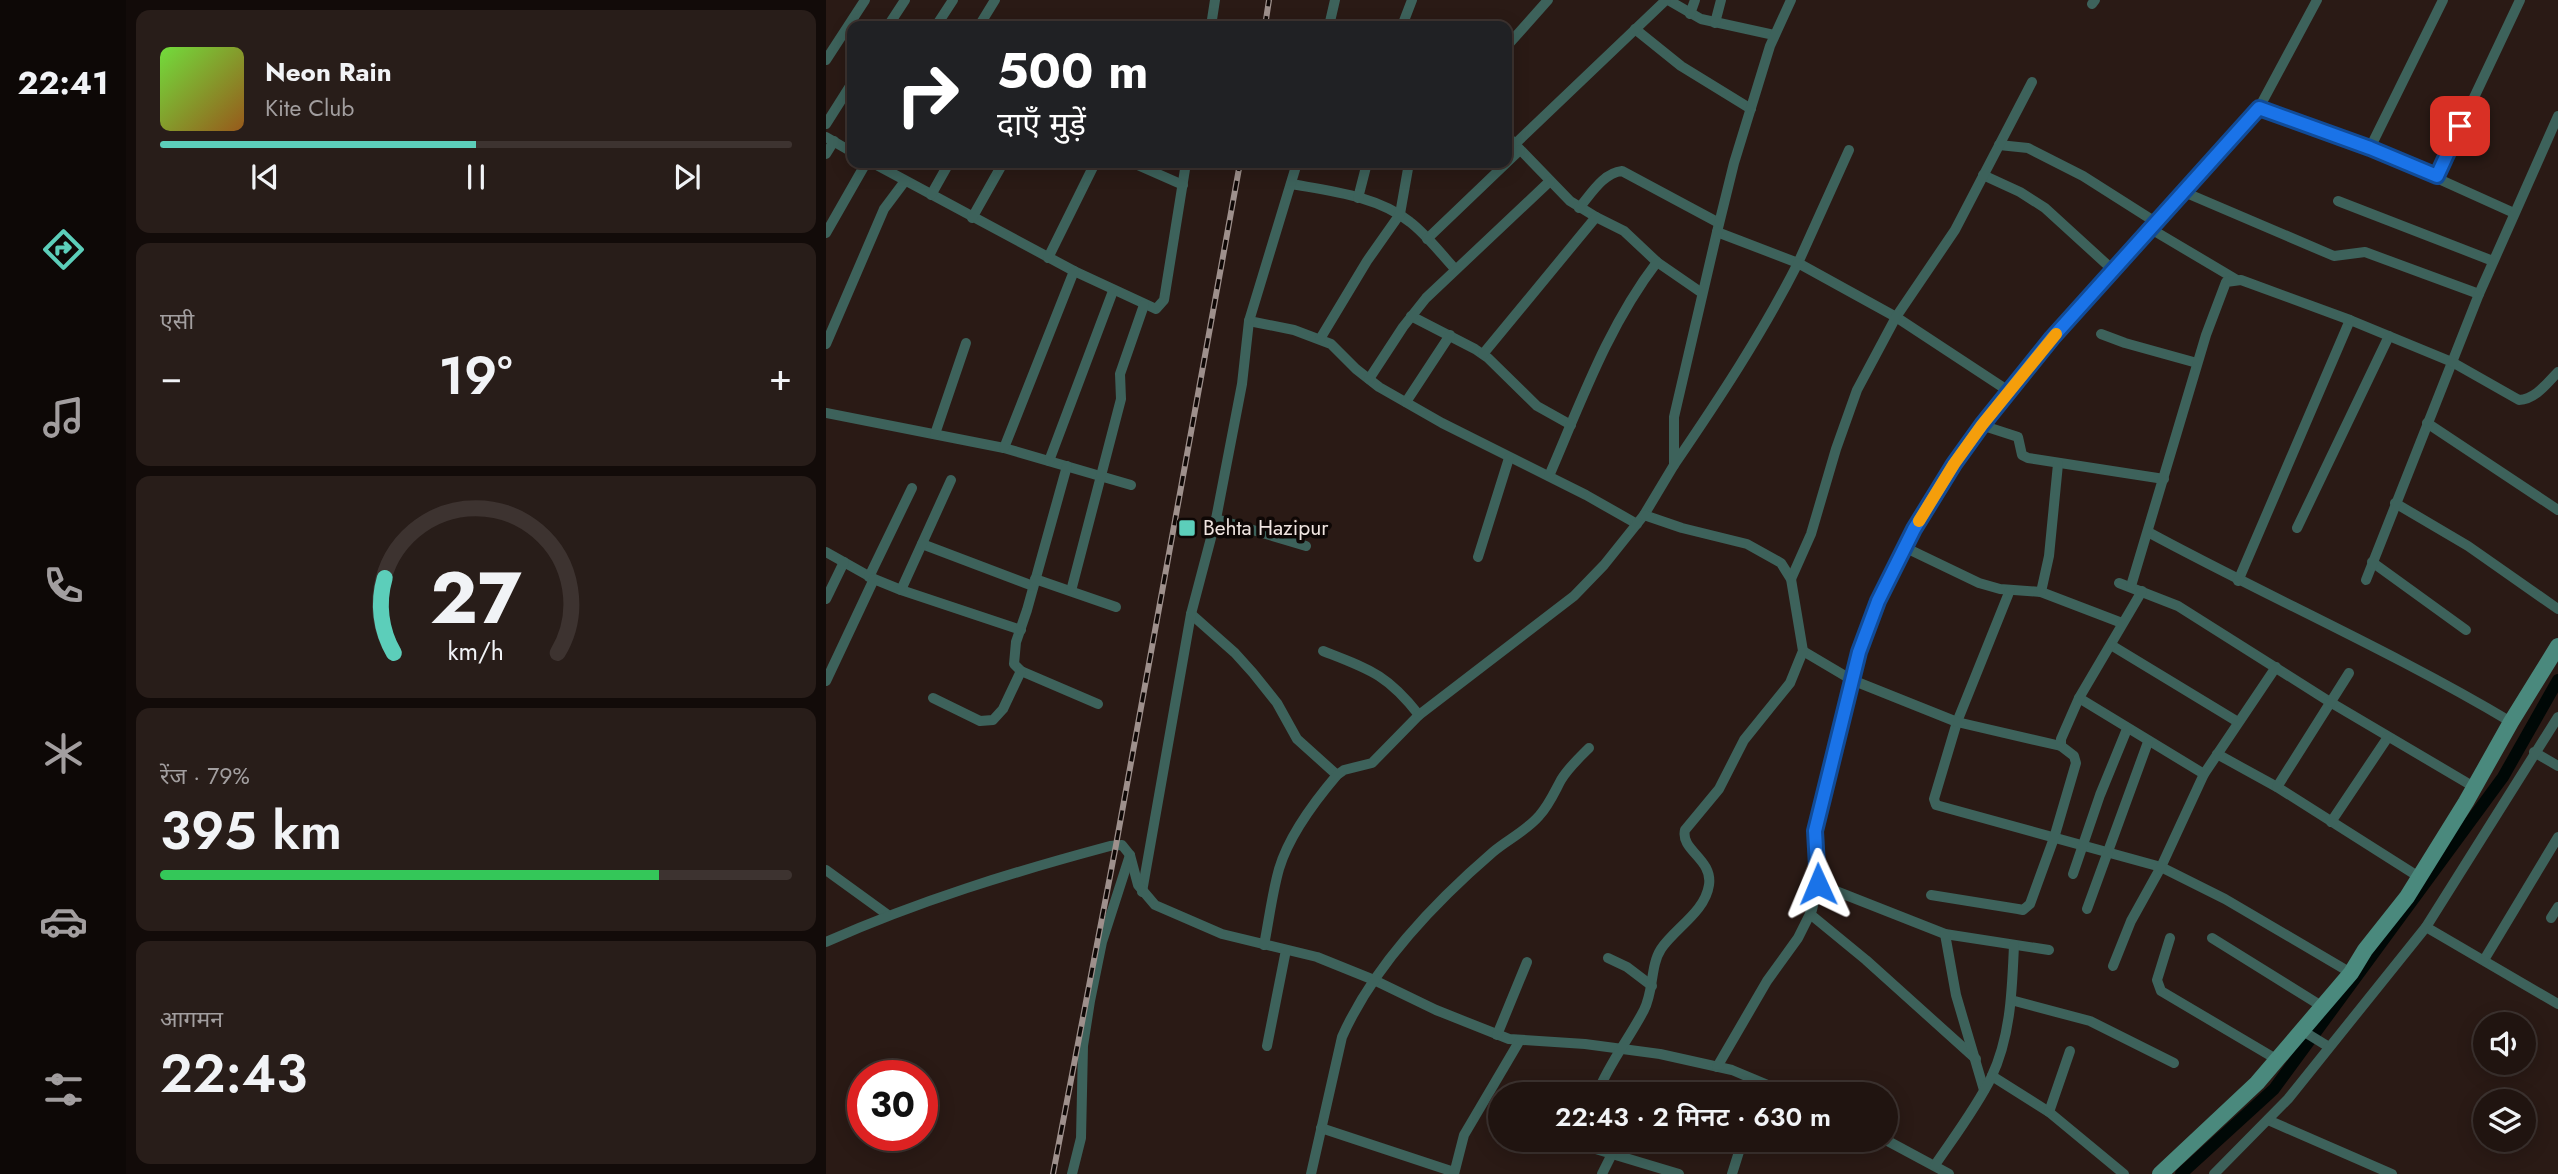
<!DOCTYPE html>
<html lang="hi">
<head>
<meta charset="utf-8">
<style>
	:root { --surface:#201410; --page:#281d19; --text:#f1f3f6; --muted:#a29e9f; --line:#3d3330; --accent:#5cceba }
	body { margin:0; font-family:Jost,"Noto Sans Devanagari",sans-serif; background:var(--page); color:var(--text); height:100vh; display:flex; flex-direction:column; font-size:26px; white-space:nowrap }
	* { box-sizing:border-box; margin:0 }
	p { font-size:23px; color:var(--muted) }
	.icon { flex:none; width:38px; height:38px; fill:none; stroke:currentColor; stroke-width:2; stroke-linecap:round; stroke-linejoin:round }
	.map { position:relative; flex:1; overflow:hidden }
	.sheet { display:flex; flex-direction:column; gap:10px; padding:10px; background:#120b09; width:700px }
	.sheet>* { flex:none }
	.hud { position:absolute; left:21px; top:21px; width:665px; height:147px; border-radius:14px; box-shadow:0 4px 18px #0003,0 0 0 2px var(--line); background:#202124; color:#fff; overflow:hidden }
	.controls { position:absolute; left:1647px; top:1012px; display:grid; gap:14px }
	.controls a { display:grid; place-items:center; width:63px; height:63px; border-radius:50%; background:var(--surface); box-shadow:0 4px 18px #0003,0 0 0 2px var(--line); font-size:35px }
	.speed { position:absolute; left:21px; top:1060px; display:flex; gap:14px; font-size:35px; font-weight:700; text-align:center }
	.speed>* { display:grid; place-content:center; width:91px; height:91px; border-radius:50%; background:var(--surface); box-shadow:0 4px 18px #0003,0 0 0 2px var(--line); line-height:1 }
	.speed .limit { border:10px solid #d22; background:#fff; color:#111 }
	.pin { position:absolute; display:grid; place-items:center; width:60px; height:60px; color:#fff; margin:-30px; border-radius:14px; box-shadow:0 4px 10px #0006 }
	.me { position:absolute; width:77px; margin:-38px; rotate:359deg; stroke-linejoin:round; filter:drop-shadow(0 0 5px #0008) }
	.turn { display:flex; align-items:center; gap:24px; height:147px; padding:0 35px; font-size:32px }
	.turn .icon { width:91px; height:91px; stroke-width:2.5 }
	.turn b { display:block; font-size:49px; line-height:60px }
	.big { font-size:52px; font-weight:600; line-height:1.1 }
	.sheet .tile { flex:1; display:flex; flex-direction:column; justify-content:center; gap:10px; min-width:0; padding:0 24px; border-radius:14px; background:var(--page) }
	.sheet .dial { align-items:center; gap:0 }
	.dial svg { height:182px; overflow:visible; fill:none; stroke:var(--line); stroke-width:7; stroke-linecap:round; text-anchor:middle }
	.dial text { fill:var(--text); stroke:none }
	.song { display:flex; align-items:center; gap:21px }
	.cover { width:84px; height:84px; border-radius:10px; background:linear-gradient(135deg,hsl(100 70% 55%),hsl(30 70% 35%)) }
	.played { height:7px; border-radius:4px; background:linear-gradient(90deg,var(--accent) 50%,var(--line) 50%) }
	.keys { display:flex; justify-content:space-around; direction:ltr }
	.heat { display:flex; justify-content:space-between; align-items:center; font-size:38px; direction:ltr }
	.charge { height:10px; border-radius:5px; background:linear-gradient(90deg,#34c759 79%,var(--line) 0) }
	.trip { position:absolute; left:662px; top:1082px; width:410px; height:70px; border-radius:35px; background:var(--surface); box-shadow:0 4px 18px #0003,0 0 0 2px var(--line); font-weight:600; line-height:70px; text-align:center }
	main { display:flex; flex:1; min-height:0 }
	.tab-bar { display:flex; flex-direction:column; width:126px; justify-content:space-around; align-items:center; background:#0d0806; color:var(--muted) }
	.tab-bar .icon { width:49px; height:49px }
	.tab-bar .current { color:var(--accent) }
	.tab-bar b { font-size:32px; color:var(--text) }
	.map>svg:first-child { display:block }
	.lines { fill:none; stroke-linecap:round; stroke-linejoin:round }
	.canal { stroke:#000806; stroke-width:12 }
	.street { stroke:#3d625b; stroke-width:10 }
	.secondary { stroke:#4a897d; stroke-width:16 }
	.rail-casing { stroke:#9e908c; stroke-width:6 }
	.rail { stroke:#0e0705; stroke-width:3.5; stroke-dasharray:10; stroke-linecap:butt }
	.route-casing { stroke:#114b97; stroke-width:18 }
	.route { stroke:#1a73e8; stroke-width:12 }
	.slow { stroke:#f59e0b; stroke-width:12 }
	.poi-dot { fill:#5cceba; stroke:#0e0705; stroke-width:2.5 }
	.labels { text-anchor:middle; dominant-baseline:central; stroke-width:7; stroke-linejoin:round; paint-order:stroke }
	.poi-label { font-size:21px; fill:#f0e5e1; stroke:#0e0705; text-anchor:start }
</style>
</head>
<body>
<main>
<nav class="tab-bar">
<b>22:41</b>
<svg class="icon current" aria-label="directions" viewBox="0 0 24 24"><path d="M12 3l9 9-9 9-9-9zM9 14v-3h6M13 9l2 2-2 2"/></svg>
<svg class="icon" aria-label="music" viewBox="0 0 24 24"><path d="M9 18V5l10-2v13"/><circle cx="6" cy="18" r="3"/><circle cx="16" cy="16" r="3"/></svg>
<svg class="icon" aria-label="phone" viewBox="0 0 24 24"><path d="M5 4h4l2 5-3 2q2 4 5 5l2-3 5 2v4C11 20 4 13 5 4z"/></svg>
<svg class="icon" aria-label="climate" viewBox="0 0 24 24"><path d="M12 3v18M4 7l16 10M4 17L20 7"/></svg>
<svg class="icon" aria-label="car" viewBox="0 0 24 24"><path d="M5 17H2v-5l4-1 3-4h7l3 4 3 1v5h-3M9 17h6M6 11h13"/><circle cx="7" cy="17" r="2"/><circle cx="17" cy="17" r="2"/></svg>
<svg class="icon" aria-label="filters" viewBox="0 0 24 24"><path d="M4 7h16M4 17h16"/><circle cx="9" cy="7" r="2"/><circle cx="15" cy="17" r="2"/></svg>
</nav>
<section class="sheet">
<div class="tile">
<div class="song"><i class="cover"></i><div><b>Neon Rain</b><p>Kite Club</p></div></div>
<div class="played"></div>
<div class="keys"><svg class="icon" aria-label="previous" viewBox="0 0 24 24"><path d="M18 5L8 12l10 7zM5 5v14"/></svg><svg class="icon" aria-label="pause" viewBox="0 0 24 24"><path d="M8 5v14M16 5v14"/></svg><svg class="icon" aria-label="next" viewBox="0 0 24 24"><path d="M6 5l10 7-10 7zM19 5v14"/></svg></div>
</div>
<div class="tile"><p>एसी</p>
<div class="heat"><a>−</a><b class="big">19°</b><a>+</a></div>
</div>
<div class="tile dial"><svg viewBox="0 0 100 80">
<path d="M14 69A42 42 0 1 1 86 69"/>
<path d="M14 69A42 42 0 0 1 10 36" stroke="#5cceba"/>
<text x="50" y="56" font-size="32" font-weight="700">27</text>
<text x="50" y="72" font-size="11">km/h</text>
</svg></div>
<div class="tile"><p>रेंज · 79%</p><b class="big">395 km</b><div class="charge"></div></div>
<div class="tile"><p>आगमन</p><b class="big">22:43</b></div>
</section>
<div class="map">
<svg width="1732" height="1174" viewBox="0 0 1732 1174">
	<rect width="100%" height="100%" fill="#2a1a15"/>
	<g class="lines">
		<polyline class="canal" points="1355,1174 1448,1089 1677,777 1732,680"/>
		<g class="street">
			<polyline points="842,0 875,19 948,35"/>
			<polyline points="1266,4 1269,0"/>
			<polyline points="864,14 869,0"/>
			<polyline points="889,23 895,0"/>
			<polyline points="62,26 79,0"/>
			<polyline points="110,26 127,0"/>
			<polyline points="153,26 169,0"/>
			<polyline points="385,26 389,0"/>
			<polyline points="503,26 509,0"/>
			<polyline points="576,26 586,0"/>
			<polyline points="809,29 855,66 925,109"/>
			<polyline points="681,46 722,0"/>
			<polyline points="0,60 39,0"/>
			<polyline points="1433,108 1544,148 1688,213"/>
			<polyline points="0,124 26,83"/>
			<polyline points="681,136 744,201 770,217 798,231 831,262 876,293"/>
			<polyline points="0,137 26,152"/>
			<polyline points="689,144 840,0"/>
			<polyline points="1173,145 1202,148 1257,176 1331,223"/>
			<polyline points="1544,148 1617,0"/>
			<polyline points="0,154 8,141"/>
			<polyline points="47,163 248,271 330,309 338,300 360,163"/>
			<polyline points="307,163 357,185"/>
			<polyline points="1157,175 1194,192 1219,208 1288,271"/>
			<polyline points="1611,176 1694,0"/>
			<path d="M465 184C504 191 552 196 584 222 601 235 615 254 629 269"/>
			<polyline points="1358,192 1508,256 1539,252 1653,294"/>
			<polyline points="105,195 123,163"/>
			<polyline points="532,198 541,163"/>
			<polyline points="1512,201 1667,261"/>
			<path d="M753 208C765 194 777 173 796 171L893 223"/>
			<polyline points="146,218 177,163"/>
			<polyline points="1325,229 1411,280"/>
			<polyline points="891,232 972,263 1023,150"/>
			<polyline points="0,233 40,163"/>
			<polyline points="601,239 694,150"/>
			<polyline points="222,258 269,163"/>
			<polyline points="585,316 649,349 662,358 711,406 745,425"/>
			<polyline points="423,321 468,330 505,344 530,369 553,387 616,423 760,495 811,524"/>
			<polyline points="1275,334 1299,343 1371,363"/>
			<polyline points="494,339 541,261 574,214 583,163"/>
			<polyline points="0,344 58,209 79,181"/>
			<polyline points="657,354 770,217"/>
			<polyline points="543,379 577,327 600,298 724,181"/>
			<polyline points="580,402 624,335"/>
			<polyline points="0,413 178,448 305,485"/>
			<polyline points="1601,423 1732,510"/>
			<polyline points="1155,425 1192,437 1196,455 1202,458 1338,479"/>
			<polyline points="109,434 140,343"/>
			<polyline points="178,448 248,271"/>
			<polyline points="223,461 287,291"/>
			<path d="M848 465C893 399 936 334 972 263L1070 317 1184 392"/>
			<polyline points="241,466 201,610 190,642 188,664 195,671 272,704"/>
			<path d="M723 476C755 402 782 326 831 262"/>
			<polyline points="1569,503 1642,546 1732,609"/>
			<polyline points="390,519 480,546"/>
			<polyline points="1471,528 1563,336"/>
			<path d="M1322 532C1442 597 1568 652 1685 722"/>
			<polyline points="96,544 207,586"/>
			<polyline points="1078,547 1153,583 1174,589 1215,592 1296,623"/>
			<polyline points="0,552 48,579 75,590 195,630"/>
			<polyline points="652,557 683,458"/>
			<polyline points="1546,562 1640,630"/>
			<polyline points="43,577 86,488"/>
			<polyline points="209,579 290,607"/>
			<polyline points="965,579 985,534 1010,449 1031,390 1070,317 1129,230 1206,82"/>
			<polyline points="1540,580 1653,294 1732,116"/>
			<polyline points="1412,581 1524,320"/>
			<polyline points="1293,583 1352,606 1504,702 1648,787"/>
			<path d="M1305 586 1380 335 1400 282 1415 280 1524 320 1626 362 1693 400C1710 399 1721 383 1732 372"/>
			<polyline points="75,590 125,480"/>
			<polyline points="1184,590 1131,722 1108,799 1110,805 1335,867 1399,899 1525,973"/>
			<polyline points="245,591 295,399 294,374 318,305"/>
			<polyline points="1215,592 1223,556 1232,464"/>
			<polyline points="0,599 18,562"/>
			<polyline points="365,614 409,653 427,673 451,703 471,739 511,775"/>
			<polyline points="1285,645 1412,722"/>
			<path d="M497 651C543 669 561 674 593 715"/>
			<polyline points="977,651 1026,680 1131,722 1235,746"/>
			<polyline points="0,681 48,579"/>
			<polyline points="107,698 154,721 167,720 177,709 195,671"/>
			<polyline points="1253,698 1378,774"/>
			<polyline points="1708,752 1732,766"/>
			<polyline points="1391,754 1451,787 1593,877"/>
			<polyline points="1451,787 1523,673"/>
			<polyline points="1505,822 1562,737"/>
			<polyline points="0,870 62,915"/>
			<polyline points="1247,874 1274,795 1301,729"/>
			<polyline points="992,884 1119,934 1223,950"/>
			<polyline points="316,892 365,614 390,519 416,384 423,321 471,163"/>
			<polyline points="1105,895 1192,909 1197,910 1204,904 1228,838 1250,763 1248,756 1235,746 1235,739 1253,698 1316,591"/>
			<polyline points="1261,909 1322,742"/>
			<polyline points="984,914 1040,960 1150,1059"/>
			<polyline points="1725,918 1732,907"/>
			<polyline points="1600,927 1732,1004"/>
			<polyline points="1119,934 1130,995 1158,1090"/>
			<polyline points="1344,938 1331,980 1335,991 1450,1059"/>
			<polyline points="1386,938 1497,1007"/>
			<path d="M0 942C92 901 187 872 284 846L296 845 304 855 312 885 329 905 396 934 491 957 548 980 610 1010 683 1039 759 1044 834 1054 906 1070 963 1094"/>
			<path d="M438 945C443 920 446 894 453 869 463 835 488 802 511 775L518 770 546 763 593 715 748 596 778 565 818 515 848 465V417L891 232 908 163 944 46 965 0"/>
			<polyline points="782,958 801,967 826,986"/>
			<polyline points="1658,960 1732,837"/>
			<polyline points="1287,966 1305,921 1335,867 1378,774 1450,667"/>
			<polyline points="1185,1000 1264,1021 1348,1063"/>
			<polyline points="1477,1031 1503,1047"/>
			<polyline points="671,1035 701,962"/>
			<polyline points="441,1046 460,950"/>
			<polyline points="891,1067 941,981 972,938 986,910 992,884 989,831 1033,652 1052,601 1088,529 1128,464 1155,425 1226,338 1433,108 1491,0"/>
			<polyline points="1166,1076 1223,1112 1298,1174"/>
			<path d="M771 1094C783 1063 803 1039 818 1010 828 991 824 966 835 949 849 928 879 912 883 885 887 859 854 850 859 830L893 789 918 740 964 683 977 651 965 579 955 563 921 544 856 528 818 515"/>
			<polyline points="1223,1112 1244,1051"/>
			<polyline points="1442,1120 1566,1174"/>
			<polyline points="495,1128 628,1172"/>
			<polyline points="757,1139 759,1144 763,1147 853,1174"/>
			<polyline points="1058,1139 1123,1174"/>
			<path d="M1109 1165C1128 1137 1150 1108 1165 1078 1185 1036 1186 990 1188 945"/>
			<polyline points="246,1174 255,1138 257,1046 264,1001 276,942 304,855"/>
			<path d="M485 1174 516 1037C547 967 609 902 667 852 681 840 700 831 713 816 723 805 728 793 735 780 742 768 753 758 763 748"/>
			<polyline points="628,1174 638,1135 694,1040"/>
			<polyline points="776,1174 786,1154"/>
			<polyline points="906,1174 917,1139"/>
			<polyline points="1388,1174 1462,1099 1600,927 1732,717"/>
		</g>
		<polyline class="secondary" points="1334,1174 1431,1083 1525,973 1539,950 1581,897 1640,802 1685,722 1732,646"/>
		<g class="rail-casing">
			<g id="rail">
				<polyline points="439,26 443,0"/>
				<polyline points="227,1174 290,845 414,163"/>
			</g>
		</g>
		<use href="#rail" class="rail"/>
	</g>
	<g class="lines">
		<g class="route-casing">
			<polyline id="route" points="992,884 989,831 1033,652 1052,601 1088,529 1128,464 1156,425 1226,338 1433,108 1544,148 1611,176 1634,126"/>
		</g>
		<use href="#route" class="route"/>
		<polyline class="slow" points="1093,521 1128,464 1156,425 1230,334"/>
	</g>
	<rect class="poi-dot" x="352" y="519" width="18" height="18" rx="3.5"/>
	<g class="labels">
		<g class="poi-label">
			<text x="377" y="528">Behta Hazipur</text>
		</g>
	</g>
</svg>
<div class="controls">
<a><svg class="icon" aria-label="sound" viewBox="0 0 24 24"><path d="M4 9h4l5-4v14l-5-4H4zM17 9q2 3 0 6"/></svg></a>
<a><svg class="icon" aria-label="layers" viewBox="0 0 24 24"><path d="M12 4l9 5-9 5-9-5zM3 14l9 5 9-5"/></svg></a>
</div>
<div class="speed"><div class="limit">30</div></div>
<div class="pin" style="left:1634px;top:126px;background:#d93025"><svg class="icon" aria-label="arrive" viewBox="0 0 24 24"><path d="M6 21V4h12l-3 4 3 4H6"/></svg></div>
<svg class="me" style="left:992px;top:884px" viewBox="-20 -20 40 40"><path d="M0-17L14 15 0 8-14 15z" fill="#1a73e8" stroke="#fff" stroke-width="4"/></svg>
<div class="trip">22:43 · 2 मिनट · 630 m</div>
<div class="hud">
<div class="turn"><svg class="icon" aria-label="right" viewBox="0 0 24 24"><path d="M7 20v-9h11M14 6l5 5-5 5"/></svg><div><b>500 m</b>दाएँ मुड़ें</div></div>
</div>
</div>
</main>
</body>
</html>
